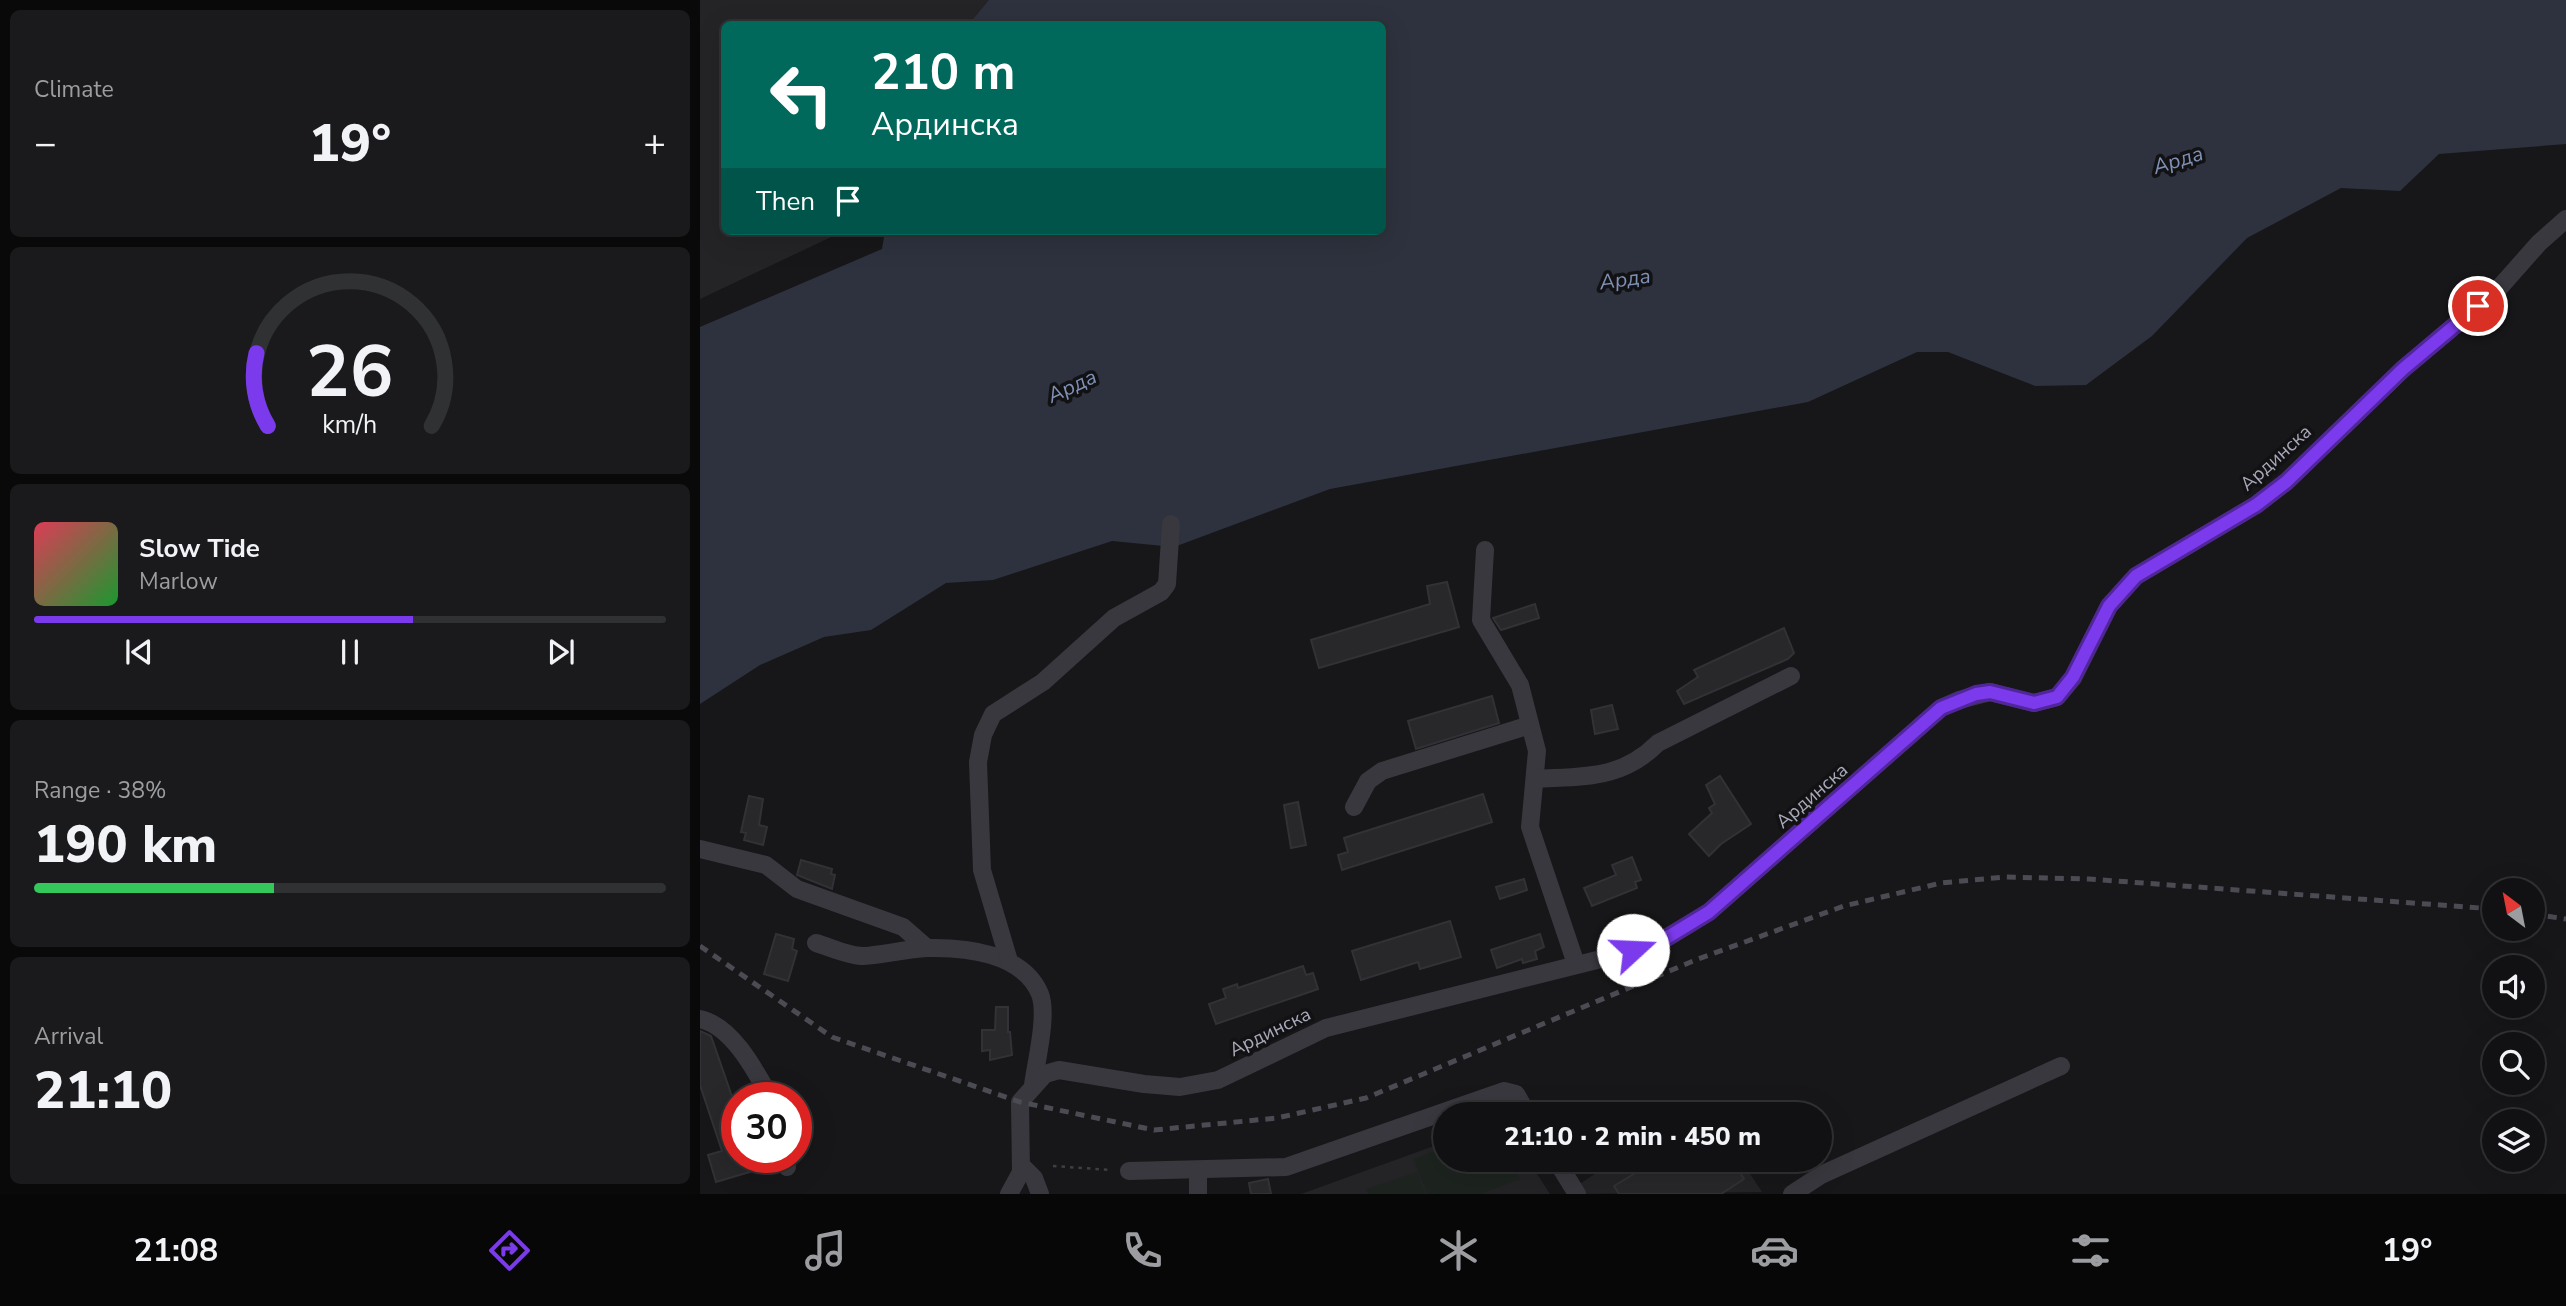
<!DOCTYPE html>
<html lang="en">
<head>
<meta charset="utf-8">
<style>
	:root { --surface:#111113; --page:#1a1a1c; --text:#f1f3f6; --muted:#9c9da0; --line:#303133; --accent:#7c3aed }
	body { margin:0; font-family:"Nunito Sans",sans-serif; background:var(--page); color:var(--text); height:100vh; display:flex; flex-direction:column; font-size:26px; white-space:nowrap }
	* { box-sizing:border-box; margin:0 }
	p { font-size:23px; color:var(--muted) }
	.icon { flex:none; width:38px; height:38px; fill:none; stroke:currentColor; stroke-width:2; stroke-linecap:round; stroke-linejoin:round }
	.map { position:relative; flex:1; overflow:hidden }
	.drawer { display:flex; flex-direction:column; gap:10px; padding:10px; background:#09090a; width:700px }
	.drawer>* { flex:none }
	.guide { position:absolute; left:21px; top:21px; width:665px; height:214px; border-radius:10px; box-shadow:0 7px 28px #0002,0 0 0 2px var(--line); background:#00695c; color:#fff; overflow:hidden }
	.needle { width:46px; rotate:328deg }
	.buttons { position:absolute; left:1782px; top:878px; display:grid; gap:14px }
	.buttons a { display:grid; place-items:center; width:63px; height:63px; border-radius:50%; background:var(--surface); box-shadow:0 7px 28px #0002,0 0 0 2px var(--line); font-size:35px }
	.speed { position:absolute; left:21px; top:1082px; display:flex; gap:14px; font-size:35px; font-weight:700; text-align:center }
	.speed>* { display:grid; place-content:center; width:91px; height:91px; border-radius:50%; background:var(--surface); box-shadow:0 7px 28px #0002,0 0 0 2px var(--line); line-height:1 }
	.speed .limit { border:10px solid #d22; background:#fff; color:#111 }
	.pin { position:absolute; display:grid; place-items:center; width:60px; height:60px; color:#fff; margin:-30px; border:4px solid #fff; border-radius:50%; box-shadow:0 2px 7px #0007 }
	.me { position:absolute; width:77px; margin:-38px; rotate:70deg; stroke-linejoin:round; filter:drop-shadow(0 0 5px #0008) }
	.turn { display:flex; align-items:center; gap:24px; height:147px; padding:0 35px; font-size:32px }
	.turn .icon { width:91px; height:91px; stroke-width:2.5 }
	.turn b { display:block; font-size:49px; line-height:60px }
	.then { display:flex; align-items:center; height:66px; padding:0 35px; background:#0003; gap:14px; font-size:26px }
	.big { font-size:52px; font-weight:800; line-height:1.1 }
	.drawer .card { flex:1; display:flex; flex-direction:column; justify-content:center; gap:10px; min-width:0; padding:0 24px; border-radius:10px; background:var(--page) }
	.drawer .dial { align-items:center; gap:0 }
	.dial svg { height:182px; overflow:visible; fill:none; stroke:var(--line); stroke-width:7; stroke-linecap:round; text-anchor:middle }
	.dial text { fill:var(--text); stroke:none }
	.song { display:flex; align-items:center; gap:21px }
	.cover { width:84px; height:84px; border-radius:10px; background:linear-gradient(135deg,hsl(350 70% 55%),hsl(130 70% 35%)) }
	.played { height:7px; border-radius:4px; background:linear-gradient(90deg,var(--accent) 60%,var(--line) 60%) }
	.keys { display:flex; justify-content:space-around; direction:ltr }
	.heat { display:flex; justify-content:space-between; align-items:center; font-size:38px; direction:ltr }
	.charge { height:10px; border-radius:5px; background:linear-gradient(90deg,#34c759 38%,var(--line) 0) }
	.trip { position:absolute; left:733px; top:1102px; width:399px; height:70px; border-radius:35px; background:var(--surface); box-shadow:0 7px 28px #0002,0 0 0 2px var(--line); font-weight:800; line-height:70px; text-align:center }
	.dock { display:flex; height:112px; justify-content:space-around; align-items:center; background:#070708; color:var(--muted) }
	.dock .icon { width:49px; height:49px }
	.dock .on { color:var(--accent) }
	.dock b { font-size:32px; color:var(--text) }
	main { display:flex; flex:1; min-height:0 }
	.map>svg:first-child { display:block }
	.built { fill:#242326 }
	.green { fill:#1d241f }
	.water { fill:#2d323e }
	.building { fill:#28272a; stroke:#323135; stroke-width:2 }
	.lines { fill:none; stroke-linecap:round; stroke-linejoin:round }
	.path { stroke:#3e3e45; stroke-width:2.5; stroke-dasharray:3.5 5; stroke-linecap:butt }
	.minor { stroke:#38383e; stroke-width:18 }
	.rail { stroke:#4b4b53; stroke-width:5; stroke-dasharray:9 7; stroke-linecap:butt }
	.route-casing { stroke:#51269a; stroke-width:18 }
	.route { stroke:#7c3aed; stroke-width:12 }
	.labels { text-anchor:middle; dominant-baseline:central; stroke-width:7; stroke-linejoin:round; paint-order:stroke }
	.street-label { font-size:19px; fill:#a9aab9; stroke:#121214 }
	.water-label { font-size:21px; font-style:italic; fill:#7f91b5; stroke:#121214 }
</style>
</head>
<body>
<main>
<section class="drawer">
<div class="card"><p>Climate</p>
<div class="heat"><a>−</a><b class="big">19°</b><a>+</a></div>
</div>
<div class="card dial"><svg viewBox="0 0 100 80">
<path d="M14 69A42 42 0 1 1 86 69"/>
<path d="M14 69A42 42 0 0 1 9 37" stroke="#7c3aed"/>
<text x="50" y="56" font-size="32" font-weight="700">26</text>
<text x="50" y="72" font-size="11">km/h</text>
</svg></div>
<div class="card">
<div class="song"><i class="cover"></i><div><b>Slow Tide</b><p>Marlow</p></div></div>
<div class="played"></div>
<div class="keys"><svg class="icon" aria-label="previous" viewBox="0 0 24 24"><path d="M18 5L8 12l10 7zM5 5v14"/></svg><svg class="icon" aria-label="pause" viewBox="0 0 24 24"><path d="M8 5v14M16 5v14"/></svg><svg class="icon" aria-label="next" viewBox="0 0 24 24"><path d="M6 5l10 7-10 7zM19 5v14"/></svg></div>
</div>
<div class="card"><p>Range · 38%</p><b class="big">190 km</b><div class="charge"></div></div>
<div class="card"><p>Arrival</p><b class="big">21:10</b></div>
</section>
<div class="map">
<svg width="1866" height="1194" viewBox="0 0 1866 1194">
	<rect width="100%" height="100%" fill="#171719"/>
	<g class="built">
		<polygon points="0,0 632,0 580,24 24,24 24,231 144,231 0,299"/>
		<polygon points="745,1142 746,1160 828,1160 850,1194 601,1194"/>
		<polygon points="916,1160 1041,1160 1062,1192 879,1194 875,1187"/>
	</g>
	<g class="green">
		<polygon points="745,1147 746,1160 812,1160 820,1179 781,1194 727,1194 714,1159"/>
		<polygon points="717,1172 725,1194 668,1194 666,1189"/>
	</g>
	<polygon class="water" points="289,0 1866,0 1866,144 1739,154 1700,191 1641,188 1547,238 1452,336 1386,385 1335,386 1248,352 1217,352 1108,402 630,489 474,547 412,541 293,580 246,583 171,630 124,637 60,665 0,704 0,327 182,249 185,231 682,231 682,24 269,24"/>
	<g class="building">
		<polygon points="747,582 759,627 619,668 611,640 730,604 727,586"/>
		<polygon points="835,604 839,618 801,630 793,618"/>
		<polygon points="1084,628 1094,653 1088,659 984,704 977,691 998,677 994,670"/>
		<polygon points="792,696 799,723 716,749 708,721"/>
		<polygon points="912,705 918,729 895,734 891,710"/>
		<polygon points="1020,776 1051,824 1021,844 1009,856 989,834 1012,813 1009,808 1015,804 1006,785"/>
		<polygon points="783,794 792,822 642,870 638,855 648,852 644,838"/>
		<polygon points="49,796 63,799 59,825 67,827 63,845 44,840 46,833 41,832"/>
		<polygon points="598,802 606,845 591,848 584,805"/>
		<polygon points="932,857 941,880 935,882 937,888 892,906 884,888 916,875 912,865"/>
		<polygon points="101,860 132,869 131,874 135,875 132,889 97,875"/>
		<polygon points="824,879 827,890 800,899 796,887"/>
		<polygon points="750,921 761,957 720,969 718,962 661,980 652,951"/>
		<polygon points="76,934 94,939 92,949 97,951 88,981 64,974"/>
		<polygon points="840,934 844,947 835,951 837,959 823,963 822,959 797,968 791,950"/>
		<polygon points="603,966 606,975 613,973 618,989 516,1024 509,1004 526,998 523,989 537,984 538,988"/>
		<polygon points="296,1007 308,1007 308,1032 310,1032 312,1055 290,1060 290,1050 282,1051 282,1030 295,1030"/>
		<polygon points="0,1031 11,1036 37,1111 37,1157 49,1157 53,1171 16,1182 8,1155 22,1151 0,1085"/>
		<polygon points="957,1160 1032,1160 1044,1179 1021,1194 919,1194 914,1186"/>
		<polygon points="568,1179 571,1194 551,1194 549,1183"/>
	</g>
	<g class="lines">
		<polyline class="path" points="353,1166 411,1170"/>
		<g class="minor">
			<polyline points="785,550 781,620 820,685 837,751 830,827 876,964"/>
			<path d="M835 779C884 776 921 780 958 743L1091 676"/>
			<polyline points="654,807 668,781 682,771 830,725"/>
			<polyline points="0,849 66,865 97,889 203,927 227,948"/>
			<path d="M116 943C130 947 148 956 163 956 184 955 205 949 227 948 265 947 323 953 340 994 348 1015 336 1062 333 1085"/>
			<polyline points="309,961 282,870 278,762 283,735 293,714 343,682 414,618 461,592 467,584 471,524"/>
			<path d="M0 1019C32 1026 55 1070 70 1097"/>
			<polyline points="85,1157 87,1167"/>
			<polyline points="856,1160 877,1194"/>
			<polyline points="321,1165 334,1178 340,1194"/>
			<polyline points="429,1171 586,1167 804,1091 816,1094 828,1115"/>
			<polyline points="309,1194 321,1172 320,1102 345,1074 359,1070 444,1084 480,1087 518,1080 626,1028 933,951 963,940 1009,912 1241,708 1259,700 1290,692 1334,703 1357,697 1373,678 1409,606 1436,576 1556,505 1586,482 1703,369 1800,287 1839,243 1866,219"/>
			<polyline points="498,1194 498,1170"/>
			<polyline points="1092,1194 1121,1175 1361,1066"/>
		</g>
		<g class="rail">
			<polyline points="1832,914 1866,919"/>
			<polyline points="0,946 132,1037 320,1102 454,1130 577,1118 666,1098 998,959 1144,906 1241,883 1305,877 1389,879 1794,909"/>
		</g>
	</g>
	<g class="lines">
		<g class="route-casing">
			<polyline id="route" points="933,950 963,940 1009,912 1241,708 1276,694 1290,692 1334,703 1357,697 1373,677 1409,606 1436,576 1556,505 1586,482 1703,369 1778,306"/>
		</g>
		<use href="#route" class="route"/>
	</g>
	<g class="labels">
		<g class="street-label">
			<text transform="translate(1576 458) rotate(-42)">Ардинска</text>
			<text transform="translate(1112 796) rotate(-41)">Ардинска</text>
			<text transform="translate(570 1032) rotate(-26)">Ардинска</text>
		</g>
		<g class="water-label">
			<text transform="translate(1478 160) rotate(-17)">Арда</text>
			<text transform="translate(925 279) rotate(-8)">Арда</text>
			<text transform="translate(372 386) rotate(-25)">Арда</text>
		</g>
	</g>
</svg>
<div class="buttons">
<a><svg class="needle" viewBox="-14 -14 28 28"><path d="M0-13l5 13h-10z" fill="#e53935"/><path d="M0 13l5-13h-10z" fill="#9c9da0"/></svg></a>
<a><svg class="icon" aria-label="sound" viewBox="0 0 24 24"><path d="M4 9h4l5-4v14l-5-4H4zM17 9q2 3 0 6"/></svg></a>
<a><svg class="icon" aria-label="search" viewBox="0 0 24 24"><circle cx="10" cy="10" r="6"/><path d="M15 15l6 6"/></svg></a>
<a><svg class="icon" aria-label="layers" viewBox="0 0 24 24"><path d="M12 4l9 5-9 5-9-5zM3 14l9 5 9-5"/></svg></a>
</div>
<div class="speed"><div class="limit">30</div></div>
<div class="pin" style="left:1778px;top:306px;background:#d93025"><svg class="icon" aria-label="arrive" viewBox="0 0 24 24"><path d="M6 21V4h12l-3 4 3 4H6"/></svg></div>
<svg class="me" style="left:933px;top:950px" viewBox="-20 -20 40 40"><circle r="19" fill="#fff"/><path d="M0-13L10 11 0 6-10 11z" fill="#7c3aed"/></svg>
<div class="trip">21:10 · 2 min · 450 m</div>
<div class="guide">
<div class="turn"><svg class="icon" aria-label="left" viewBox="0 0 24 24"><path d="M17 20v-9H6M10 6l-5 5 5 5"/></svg><div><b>210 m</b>Ардинска</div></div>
<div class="then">Then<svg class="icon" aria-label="arrive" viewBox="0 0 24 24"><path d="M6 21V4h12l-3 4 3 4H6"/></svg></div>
</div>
</div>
</main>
<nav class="dock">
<b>21:08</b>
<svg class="icon on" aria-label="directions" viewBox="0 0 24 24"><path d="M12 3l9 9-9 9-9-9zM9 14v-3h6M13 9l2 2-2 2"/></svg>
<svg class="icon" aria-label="music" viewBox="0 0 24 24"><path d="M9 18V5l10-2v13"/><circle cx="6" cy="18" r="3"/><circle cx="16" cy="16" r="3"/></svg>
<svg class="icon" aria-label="phone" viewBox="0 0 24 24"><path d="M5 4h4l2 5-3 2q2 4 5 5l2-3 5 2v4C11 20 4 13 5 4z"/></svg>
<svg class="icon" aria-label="climate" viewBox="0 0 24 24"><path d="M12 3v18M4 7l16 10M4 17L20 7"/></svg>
<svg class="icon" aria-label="car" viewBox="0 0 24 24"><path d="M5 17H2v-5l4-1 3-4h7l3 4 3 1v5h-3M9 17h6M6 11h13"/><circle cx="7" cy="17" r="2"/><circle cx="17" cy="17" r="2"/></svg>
<svg class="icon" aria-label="filters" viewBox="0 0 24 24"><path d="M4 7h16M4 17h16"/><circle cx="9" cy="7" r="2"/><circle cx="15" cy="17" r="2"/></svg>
<b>19°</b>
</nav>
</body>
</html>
